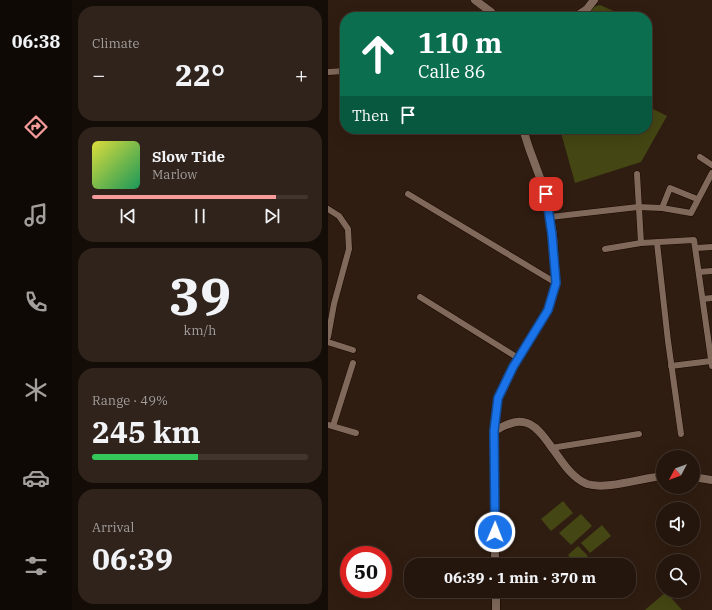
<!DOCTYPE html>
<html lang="en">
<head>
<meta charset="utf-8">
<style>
	:root { --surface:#24160d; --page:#30231b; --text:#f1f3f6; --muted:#a39f9d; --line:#41352e; --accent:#f59b9a }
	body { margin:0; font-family:"IBM Plex Serif",serif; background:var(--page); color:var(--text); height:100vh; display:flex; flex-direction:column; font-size:15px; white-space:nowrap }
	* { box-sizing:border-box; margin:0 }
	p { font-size:13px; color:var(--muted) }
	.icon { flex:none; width:22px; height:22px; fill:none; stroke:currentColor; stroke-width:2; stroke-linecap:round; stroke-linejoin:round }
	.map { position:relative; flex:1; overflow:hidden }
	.sheet { display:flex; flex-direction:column; gap:6px; padding:6px; background:#140c07; width:256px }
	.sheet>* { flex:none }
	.guide { position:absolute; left:12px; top:12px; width:312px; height:122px; border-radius:16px; box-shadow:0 4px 16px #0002,0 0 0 1px var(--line); background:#0b6e4f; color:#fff; overflow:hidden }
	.needle { width:26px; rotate:229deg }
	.fabs { position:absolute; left:328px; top:450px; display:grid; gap:8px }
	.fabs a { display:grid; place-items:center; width:44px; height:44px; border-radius:50%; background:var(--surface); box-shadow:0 4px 16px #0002,0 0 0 1px var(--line); font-size:20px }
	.speed { position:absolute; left:12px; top:546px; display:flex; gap:8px; font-size:20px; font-weight:700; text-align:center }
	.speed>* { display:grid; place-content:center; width:52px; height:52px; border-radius:50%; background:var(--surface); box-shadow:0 4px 16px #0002,0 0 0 1px var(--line); line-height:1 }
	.speed .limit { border:6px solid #d22; background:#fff; color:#111 }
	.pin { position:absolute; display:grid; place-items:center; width:34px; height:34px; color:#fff; margin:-17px; border-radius:8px; box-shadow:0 2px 6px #0006 }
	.me { position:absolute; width:44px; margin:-22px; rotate:1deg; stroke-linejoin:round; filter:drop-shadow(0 0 3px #0008) }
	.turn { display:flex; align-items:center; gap:14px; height:84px; padding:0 12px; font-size:18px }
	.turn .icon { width:52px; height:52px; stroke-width:2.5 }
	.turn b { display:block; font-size:28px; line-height:34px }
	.then { display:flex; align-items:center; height:38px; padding:0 12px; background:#0003; gap:8px; font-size:15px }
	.big { font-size:30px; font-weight:800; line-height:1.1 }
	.sheet .tile { flex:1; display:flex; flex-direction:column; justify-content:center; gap:6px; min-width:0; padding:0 14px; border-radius:16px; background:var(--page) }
	.sheet .dial { align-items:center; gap:0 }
	.dial b { font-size:52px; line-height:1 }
	.song { display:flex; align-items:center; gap:12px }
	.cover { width:48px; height:48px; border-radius:6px; background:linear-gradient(135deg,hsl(60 70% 55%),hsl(150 70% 35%)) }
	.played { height:4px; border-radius:2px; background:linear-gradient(90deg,var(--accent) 85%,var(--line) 85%) }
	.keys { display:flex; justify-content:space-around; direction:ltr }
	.heat { display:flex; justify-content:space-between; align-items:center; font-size:22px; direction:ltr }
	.charge { height:6px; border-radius:3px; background:linear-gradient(90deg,#34c759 49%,var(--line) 0) }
	.trip { position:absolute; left:76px; top:558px; width:232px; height:40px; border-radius:16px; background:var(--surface); box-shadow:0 4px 16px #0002,0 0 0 1px var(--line); font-weight:800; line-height:40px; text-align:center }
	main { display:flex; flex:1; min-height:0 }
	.menu { display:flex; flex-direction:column; width:72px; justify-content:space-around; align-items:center; background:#0e0905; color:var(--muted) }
	.menu .icon { width:28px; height:28px }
	.menu .current { color:var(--accent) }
	.menu b { font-size:18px; color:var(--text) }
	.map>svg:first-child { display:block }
	.green { fill:#444613 }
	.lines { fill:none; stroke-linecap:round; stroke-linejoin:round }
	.street-casing { stroke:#180700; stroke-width:7 }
	.secondary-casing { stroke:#180700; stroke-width:9 }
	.street { stroke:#80695a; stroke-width:6 }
	.secondary { stroke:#80695a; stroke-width:8 }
	.route-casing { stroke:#114b97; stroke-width:10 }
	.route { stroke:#1a73e8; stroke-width:7 }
</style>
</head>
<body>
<main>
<nav class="menu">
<b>06:38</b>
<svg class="icon current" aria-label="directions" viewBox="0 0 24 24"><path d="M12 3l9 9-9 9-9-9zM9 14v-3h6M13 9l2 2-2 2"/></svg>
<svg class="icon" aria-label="music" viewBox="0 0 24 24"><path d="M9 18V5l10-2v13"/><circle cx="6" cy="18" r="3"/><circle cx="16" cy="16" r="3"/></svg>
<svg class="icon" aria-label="phone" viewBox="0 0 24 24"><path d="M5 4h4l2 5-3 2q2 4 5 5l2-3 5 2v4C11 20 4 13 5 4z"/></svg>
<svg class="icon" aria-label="climate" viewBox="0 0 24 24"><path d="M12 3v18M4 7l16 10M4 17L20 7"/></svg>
<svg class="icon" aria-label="car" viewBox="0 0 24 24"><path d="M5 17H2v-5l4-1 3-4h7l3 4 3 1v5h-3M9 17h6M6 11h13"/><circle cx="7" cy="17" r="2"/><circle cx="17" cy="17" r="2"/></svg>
<svg class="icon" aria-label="filters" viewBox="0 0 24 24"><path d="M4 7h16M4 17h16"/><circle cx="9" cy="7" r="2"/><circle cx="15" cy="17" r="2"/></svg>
</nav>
<section class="sheet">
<div class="tile"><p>Climate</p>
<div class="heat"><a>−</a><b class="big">22°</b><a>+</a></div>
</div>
<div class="tile">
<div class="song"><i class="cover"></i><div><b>Slow Tide</b><p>Marlow</p></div></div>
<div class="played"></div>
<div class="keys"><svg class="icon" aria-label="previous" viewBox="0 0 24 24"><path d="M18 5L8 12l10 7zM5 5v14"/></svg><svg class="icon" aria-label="pause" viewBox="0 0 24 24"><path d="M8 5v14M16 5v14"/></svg><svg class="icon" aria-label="next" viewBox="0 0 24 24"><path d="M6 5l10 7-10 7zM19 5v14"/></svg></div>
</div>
<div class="tile dial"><b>39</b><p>km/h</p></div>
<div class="tile"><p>Range · 49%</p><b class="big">245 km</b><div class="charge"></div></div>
<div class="tile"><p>Arrival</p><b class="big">06:39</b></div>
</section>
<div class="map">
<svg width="384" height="610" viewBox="0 0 384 610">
	<rect width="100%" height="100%" fill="#301d11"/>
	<g class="green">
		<polygon points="272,5 292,14 291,17 247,17 259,9"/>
		<polygon points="319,106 339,116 313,162 247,183 232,129 319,129"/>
		<polygon points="235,501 245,513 223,531 213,519"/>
		<polygon points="253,514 264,526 243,545 231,533"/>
		<polygon points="274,525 283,536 262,553 253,543"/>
		<polygon points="250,546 260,556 249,565 240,555"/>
		<polygon points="338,592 354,610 317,610"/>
	</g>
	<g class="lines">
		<g class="street-casing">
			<g id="street">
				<polyline points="0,72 17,71"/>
				<polyline points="372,157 384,165"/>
				<polyline points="309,174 313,243"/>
				<polyline points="80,194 228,283"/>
				<polyline points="334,208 342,188 369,199"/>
				<polyline points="0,209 11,216 20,229 21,249 6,304 0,337"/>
				<polyline points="222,217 310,207 334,208 363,213 384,173"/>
				<polyline points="329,243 340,341 353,434"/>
				<polyline points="368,248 384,247"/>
				<polyline points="277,249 313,243 366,240 384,366"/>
				<polyline points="371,272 384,271"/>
				<polyline points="92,297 190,358"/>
				<polyline points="375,299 384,298"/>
				<polyline points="0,342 25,350"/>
				<polyline points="343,366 383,361"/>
				<polyline points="0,425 28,433"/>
				<polyline points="5,426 25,363"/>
				<polyline points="223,448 311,434"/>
			</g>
		</g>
		<g class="secondary-casing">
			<g id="secondary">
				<polyline points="147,0 163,12 167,17"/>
				<polyline points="247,17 259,9 266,0"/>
				<path d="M166 431C174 427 185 420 195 422 219 425 232 474 259 484 278 490 314 478 335 476"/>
				<polyline points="365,477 384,480"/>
				<polyline points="167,565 166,431 170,398 179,377 220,310 228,283 225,235 218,194 201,148 195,129"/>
				<polyline points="168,591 168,610"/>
			</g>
		</g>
		<use href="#street" class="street"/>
		<use href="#secondary" class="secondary"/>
	</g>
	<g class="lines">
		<g class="route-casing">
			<polyline id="route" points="167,532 166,431 170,398 185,367 220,310 228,283 224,235 218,194"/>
		</g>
		<use href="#route" class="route"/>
	</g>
</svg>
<div class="fabs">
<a><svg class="needle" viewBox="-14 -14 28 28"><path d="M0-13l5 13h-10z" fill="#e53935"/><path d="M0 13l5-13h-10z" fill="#a39f9d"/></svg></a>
<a><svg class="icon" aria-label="sound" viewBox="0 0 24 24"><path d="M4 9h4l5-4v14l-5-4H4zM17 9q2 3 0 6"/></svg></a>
<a><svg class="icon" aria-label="search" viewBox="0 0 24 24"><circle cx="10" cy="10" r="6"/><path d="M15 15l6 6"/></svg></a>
</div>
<div class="speed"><div class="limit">50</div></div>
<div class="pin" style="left:218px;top:194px;background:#d93025"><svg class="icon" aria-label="arrive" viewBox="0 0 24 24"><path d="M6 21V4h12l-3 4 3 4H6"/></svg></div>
<svg class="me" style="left:167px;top:532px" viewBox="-20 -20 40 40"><circle r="17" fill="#1a73e8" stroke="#fff" stroke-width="3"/><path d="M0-11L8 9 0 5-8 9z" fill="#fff"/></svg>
<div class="trip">06:39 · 1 min · 370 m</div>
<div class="guide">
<div class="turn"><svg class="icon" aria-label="ahead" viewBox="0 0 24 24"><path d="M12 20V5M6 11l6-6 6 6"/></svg><div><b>110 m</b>Calle 86</div></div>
<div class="then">Then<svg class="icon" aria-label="arrive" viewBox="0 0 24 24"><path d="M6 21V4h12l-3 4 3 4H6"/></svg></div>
</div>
</div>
</main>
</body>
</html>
